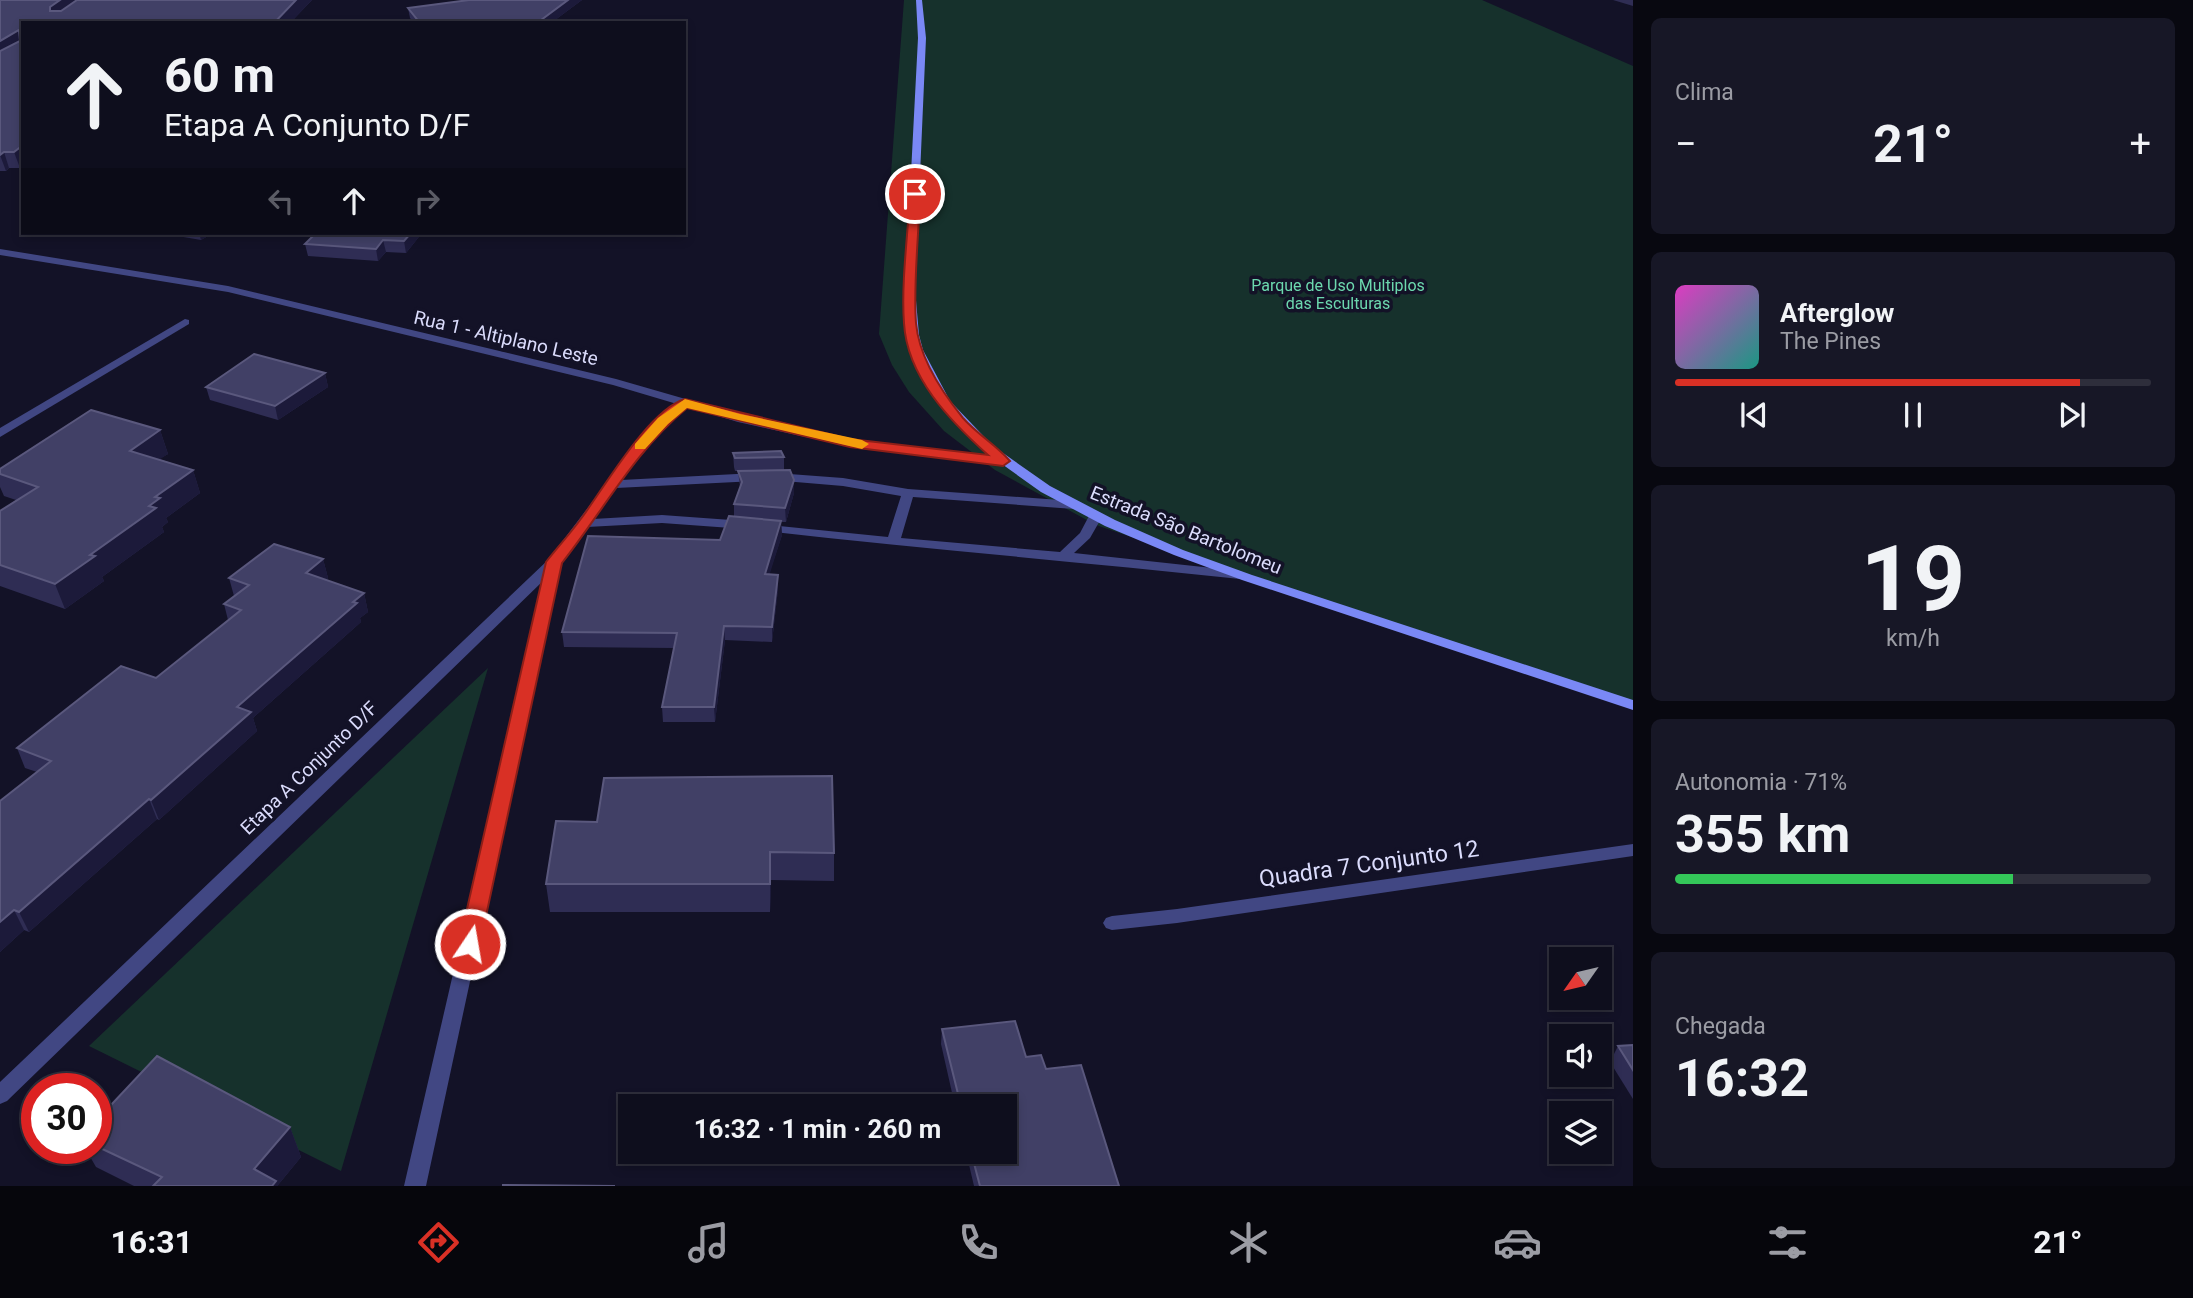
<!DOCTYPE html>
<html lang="pt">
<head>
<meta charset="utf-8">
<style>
	:root { --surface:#0e0e1d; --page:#171726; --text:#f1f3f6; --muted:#9b9ca4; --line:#2e2e3b; --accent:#d93025 }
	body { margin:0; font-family:Roboto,sans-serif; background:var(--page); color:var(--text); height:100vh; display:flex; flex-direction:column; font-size:26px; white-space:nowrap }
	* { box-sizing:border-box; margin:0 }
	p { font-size:23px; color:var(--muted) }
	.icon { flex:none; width:38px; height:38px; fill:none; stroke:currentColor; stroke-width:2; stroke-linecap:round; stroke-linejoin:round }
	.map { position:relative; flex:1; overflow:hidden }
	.side { display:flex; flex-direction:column; gap:18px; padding:18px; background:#080810; width:560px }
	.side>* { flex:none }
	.top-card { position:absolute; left:21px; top:21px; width:665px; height:214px; border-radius:0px; box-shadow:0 4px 10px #0003,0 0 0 2px var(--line); background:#0e0e1d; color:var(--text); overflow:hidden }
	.needle { width:46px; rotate:236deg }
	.tools { position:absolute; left:1549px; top:947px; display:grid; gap:14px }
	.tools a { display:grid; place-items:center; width:63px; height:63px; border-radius:0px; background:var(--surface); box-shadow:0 4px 10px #0003,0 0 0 2px var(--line); font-size:35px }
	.speed { position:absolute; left:21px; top:1073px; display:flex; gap:14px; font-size:35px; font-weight:700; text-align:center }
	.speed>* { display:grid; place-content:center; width:91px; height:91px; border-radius:50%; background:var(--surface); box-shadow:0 4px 10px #0003,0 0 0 2px var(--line); line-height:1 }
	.speed .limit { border:10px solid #d22; background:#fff; color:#111 }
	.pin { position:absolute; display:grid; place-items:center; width:60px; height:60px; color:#fff; margin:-30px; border:4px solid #fff; border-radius:50%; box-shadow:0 2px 7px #0007 }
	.me { position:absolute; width:77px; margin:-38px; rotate:12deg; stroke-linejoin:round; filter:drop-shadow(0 0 5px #0008) }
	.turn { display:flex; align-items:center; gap:24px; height:147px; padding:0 28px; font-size:32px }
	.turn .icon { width:91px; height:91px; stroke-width:2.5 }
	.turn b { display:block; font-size:49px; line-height:60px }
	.lanes { display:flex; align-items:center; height:66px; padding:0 28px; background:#0003; justify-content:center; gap:35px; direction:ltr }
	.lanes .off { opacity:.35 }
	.big { font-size:52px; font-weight:700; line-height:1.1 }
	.side .card { flex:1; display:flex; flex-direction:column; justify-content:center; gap:10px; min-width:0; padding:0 24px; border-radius:10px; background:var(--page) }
	.side .dial { align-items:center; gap:0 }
	.dial b { font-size:91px; line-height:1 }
	.song { display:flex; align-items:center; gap:21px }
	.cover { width:84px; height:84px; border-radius:10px; background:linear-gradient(135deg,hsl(310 70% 55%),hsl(170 70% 35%)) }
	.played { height:7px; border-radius:4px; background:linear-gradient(90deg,var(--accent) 85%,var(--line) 85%) }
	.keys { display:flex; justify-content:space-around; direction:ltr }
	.heat { display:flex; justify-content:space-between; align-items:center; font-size:38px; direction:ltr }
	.charge { height:10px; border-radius:5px; background:linear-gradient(90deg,#34c759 71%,var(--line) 0) }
	.trip { position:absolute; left:618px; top:1094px; width:399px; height:70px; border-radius:0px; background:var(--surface); box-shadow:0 4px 10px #0003,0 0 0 2px var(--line); font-weight:700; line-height:70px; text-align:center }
	.dock { display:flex; height:112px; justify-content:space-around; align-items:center; background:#06060c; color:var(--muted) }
	.dock .icon { width:49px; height:49px }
	.dock .active { color:var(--accent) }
	.dock b { font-size:32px; color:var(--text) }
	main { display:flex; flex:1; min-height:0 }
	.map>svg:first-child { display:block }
	.green { fill:#16312c }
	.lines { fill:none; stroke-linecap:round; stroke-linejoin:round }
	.street { fill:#414783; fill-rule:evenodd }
	.secondary { fill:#7a88f5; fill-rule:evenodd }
	.wall { fill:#2f2d54 }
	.shaded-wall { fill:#1c1a3a }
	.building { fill:#414066; stroke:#5a587d; stroke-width:2 }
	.route { fill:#d93025; stroke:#8d1f18; stroke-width:2 }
	.slow { fill:#f59e0b }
	.labels { text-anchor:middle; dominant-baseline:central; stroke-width:7; stroke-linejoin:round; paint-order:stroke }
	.far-park-label { font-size:16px; fill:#6cd8ae; stroke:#131227 }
	.street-label { font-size:19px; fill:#dbdcfc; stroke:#131227 }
	.near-street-label { font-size:23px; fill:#dbdcfc; stroke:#131227 }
</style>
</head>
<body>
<main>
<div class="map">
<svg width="1633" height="1186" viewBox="0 0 1633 1186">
	<rect width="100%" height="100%" fill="#131227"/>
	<g class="green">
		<polygon points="904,0 1482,0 1633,66 1633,707 1096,525 995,470 944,431 909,392 892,365 879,334"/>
		<polygon points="488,668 341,1171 89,1046"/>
	</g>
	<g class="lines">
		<g class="street">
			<path d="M0 249 228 286 616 379 741 415 850 439 1003 458 1009 462 1003 466 850 447 738 422 688 407C663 429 642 453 621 480L756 473 762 477 756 481 616 488 593 519 662 515 745 521 752 525 745 529 662 523 587 527 560 563 426 1186H404L544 580 7 1101 0 1104V1082L549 559 627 456 677 404 613 385 228 292 0 255Z"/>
			<polygon points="185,319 189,320 189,324 0,437 0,428"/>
			<path d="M776 473 843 478 908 489 1074 501 1080 505 1074 509 913 497 901 538 1060 552 1080 533 1090 514 1095 513 1102 517 1090 538 1074 553 1240 571 1247 575 1240 579C1082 562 923 549 765 531L760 530 758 527 760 524 888 537 901 496 843 486 772 480 770 477Z"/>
			<polygon points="1633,844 1633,856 1177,923 1112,930 1106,928 1103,923 1106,918 1112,916 1177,909"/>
		</g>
		<polygon class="secondary" points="916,0 922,0 926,38 915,289 919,335 923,350 950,401 993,446 1050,486 1115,520 1183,550 1252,575 1633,700 1633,710 1242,580 1174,555 1105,526 1041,492 985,452 939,403 911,350 908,335 905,289 918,38"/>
	</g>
	<g class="wall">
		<polygon points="0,0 312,0 290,23 23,23 23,165 20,168 9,168 6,171 0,171"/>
		<polygon points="469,0 582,0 551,23 414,23 410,18 408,8"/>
		<polygon points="1613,0 1633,0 1633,6"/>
		<polygon points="160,233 213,233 201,240"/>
		<polygon points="316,233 422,233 406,253 386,252 378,261 308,256 305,244"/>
		<polygon points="325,373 328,387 278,420 210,400 206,387"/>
		<polygon points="160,430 168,454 159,459 193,470 200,493 166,518 168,522 162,527 164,532 102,577 104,581 65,609 0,586 0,511 16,500 4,496 0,487 0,469"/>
		<polygon points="733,453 784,457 784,470 794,480 794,493 786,522 781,522 782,535 769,574 778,575 778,589 772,642 725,640 715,722 663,722 662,707 674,648 564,647 562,632 720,540 734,517 734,504 740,487 738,471 735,471 734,467"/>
		<polygon points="323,559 328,578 326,580 364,593 368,612 360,618 361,622 253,718 257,731 159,820 157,819 29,932 24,930 0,952 0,801 37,772 25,768 17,748 156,678 228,620 224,604 234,596 229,578"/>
		<polygon points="556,821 834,853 834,881 771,880 770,912 550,912 546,884"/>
		<polygon points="942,1029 1026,1057 1046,1069 1119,1186 974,1186 966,1152 1004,1152 1004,1106 955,1106 941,1044"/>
		<polygon points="1633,1045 1633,1099 1610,1062 1618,1046"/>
		<polygon points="96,1121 290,1127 301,1157 278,1185 278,1186 134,1186 96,1167 85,1148 96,1148"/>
	</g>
	<g class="shaded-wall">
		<polygon points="60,0 82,0 54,21 50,11 50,7"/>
		<polygon points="296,0 312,0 290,23 274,23"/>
		<polygon points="568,0 582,0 551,23 537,23"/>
		<polygon points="19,30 23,42 0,58 0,41"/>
		<polygon points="23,145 23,165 20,168 14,152"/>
		<polygon points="4,152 9,168 6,171 0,155"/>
		<polygon points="199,233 213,233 201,240"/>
		<polygon points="411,233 422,233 406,253 404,241"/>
		<polygon points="383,240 386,252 378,261 376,249"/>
		<polygon points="325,373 328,387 278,420 275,406"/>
		<polygon points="160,430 168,454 137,474 130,451"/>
		<polygon points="193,470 200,493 166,518 168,522 162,527 164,532 102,577 104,581 65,609 55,584 149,506 155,497"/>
		<polygon points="794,480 794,493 786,522 785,508"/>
		<polygon points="781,521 782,535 765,589 765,574"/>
		<polygon points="323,559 328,578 311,592 306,573"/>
		<polygon points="778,575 778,589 772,642 772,627"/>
		<polygon points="364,593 368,612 360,618 361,622 253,718 257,731 159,820 151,800 237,707"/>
		<polygon points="724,626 725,640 715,722 714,707"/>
		<polygon points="149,799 157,819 29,932 19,912"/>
		<polygon points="770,852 771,880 770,912"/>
		<polygon points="14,910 24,930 0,952 0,922"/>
		<polygon points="290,1127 301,1157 278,1185 278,1186 261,1186 254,1169"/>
	</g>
	<g class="building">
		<polygon points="0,0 60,0 50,7 50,11 61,11 77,0 296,0 274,23 23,23 23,145 14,152 4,152 0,155 0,51 20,41 19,30 0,41"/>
		<polygon points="469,0 568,0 537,23 420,23 408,8"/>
		<polygon points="316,233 411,233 404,241 383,240 376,249 305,244"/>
		<polygon points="254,354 325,373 275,406 206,387"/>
		<polygon points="91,410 160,430 130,451 193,470 155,497 160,498 149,506 156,508 90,555 95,556 55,584 0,565 0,511 38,487 0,474 0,469"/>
		<polygon points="781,451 784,457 735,458 733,453"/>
		<polygon points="790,470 794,480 785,508 734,504 742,482 738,471"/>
		<polygon points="729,516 781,521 765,574 778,575 772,627 724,626 714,707 662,707 677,633 562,632 588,536 720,540"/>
		<polygon points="274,544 323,559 306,573 364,593 353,602 357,603 237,707 251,712 151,800 149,799 19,912 14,910 0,922 0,801 51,761 17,748 121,666 156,678 241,610 224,604 249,585 229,578"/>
		<polygon points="832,776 834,853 770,852 770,884 546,884 556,821 597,822 604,778"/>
		<polygon points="1015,1021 1026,1057 1041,1055 1046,1069 1081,1065 1119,1186 980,1186 971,1152 1004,1152 1004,1106 961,1106 942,1029"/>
		<polygon points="1633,1045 1633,1070 1618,1046"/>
		<polygon points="157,1056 290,1127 254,1169 276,1181 272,1186 153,1186 162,1177 96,1146 96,1121"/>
		<polygon points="503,1185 615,1186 503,1186"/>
	</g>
	<path class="route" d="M915 191 920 194C919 233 913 285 916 323 919 358 941 391 963 418 977 434 996 445 1010 461L1003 466 850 447 687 408C635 451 603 511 562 563L480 944 477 950 470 952 462 950 459 944 546 562C557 548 569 535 580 520 603 490 648 410 685 399L850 439 988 455C950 421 907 377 904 323 901 284 908 233 910 194Z"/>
	<polygon class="slow" points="685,399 740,414 862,440 869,444 862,449 687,408 668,424 645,449 635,449 635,444 658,418"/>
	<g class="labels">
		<g class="far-park-label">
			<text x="1338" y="285">Parque de Uso Multiplos<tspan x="1338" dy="18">das Esculturas</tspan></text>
		</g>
		<g class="street-label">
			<text transform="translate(506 338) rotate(13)">Rua 1 - Altiplano Leste</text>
			<text transform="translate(1186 530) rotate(22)">Estrada São Bartolomeu</text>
			<text transform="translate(309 768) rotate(-44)">Etapa A Conjunto D/F</text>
		</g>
		<g class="near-street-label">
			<text transform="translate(1369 864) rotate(-8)">Quadra 7 Conjunto 12</text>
		</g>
	</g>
</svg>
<div class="tools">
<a><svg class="needle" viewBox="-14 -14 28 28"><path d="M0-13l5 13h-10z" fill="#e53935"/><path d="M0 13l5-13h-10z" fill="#9b9ca4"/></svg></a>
<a><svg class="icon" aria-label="sound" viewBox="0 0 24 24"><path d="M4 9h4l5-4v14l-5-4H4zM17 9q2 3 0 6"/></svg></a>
<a><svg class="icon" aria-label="layers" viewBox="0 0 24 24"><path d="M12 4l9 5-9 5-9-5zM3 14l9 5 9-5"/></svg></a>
</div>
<div class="speed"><div class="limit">30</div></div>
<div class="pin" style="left:915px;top:194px;background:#d93025"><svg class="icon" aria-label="arrive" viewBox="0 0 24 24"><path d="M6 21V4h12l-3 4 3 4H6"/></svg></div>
<svg class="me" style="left:470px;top:944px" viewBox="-20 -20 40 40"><circle r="17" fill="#d93025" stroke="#fff" stroke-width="3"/><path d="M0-11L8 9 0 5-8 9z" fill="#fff"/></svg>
<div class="trip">16:32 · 1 min · 260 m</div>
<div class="top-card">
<div class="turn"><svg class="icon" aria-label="ahead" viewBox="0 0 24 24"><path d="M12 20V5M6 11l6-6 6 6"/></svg><div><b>60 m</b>Etapa A Conjunto D/F</div></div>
<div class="lanes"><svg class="icon off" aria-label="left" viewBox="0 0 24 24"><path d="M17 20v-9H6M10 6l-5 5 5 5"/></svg><svg class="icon" aria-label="ahead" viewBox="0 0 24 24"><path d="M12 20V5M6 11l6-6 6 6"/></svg><svg class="icon off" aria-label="right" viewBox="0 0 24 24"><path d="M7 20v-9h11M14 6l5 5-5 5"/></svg></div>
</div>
</div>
<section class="side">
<div class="card"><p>Clima</p>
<div class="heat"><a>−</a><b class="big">21°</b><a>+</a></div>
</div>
<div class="card">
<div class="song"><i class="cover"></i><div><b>Afterglow</b><p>The Pines</p></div></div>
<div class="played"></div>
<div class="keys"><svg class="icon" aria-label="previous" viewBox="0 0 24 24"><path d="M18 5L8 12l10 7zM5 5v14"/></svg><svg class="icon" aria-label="pause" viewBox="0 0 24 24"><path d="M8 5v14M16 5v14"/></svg><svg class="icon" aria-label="next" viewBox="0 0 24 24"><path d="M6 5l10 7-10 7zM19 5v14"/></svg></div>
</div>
<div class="card dial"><b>19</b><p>km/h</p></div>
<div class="card"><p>Autonomia · 71%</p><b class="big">355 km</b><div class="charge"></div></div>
<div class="card"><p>Chegada</p><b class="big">16:32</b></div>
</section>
</main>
<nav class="dock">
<b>16:31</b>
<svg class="icon active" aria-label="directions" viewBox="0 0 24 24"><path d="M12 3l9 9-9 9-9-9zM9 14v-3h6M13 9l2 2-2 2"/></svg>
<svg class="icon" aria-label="music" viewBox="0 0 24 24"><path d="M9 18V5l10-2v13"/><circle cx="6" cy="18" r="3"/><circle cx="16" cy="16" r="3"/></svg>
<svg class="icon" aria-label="phone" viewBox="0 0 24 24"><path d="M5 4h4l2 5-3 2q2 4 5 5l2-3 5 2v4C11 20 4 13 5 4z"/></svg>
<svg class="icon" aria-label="climate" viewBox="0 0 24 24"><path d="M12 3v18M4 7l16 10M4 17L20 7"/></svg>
<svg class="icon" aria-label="car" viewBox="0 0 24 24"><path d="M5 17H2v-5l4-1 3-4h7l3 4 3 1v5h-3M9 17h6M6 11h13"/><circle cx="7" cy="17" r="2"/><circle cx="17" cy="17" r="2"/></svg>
<svg class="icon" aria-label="filters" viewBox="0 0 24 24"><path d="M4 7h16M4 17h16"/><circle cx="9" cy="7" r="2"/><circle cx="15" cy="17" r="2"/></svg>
<b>21°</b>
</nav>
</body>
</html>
